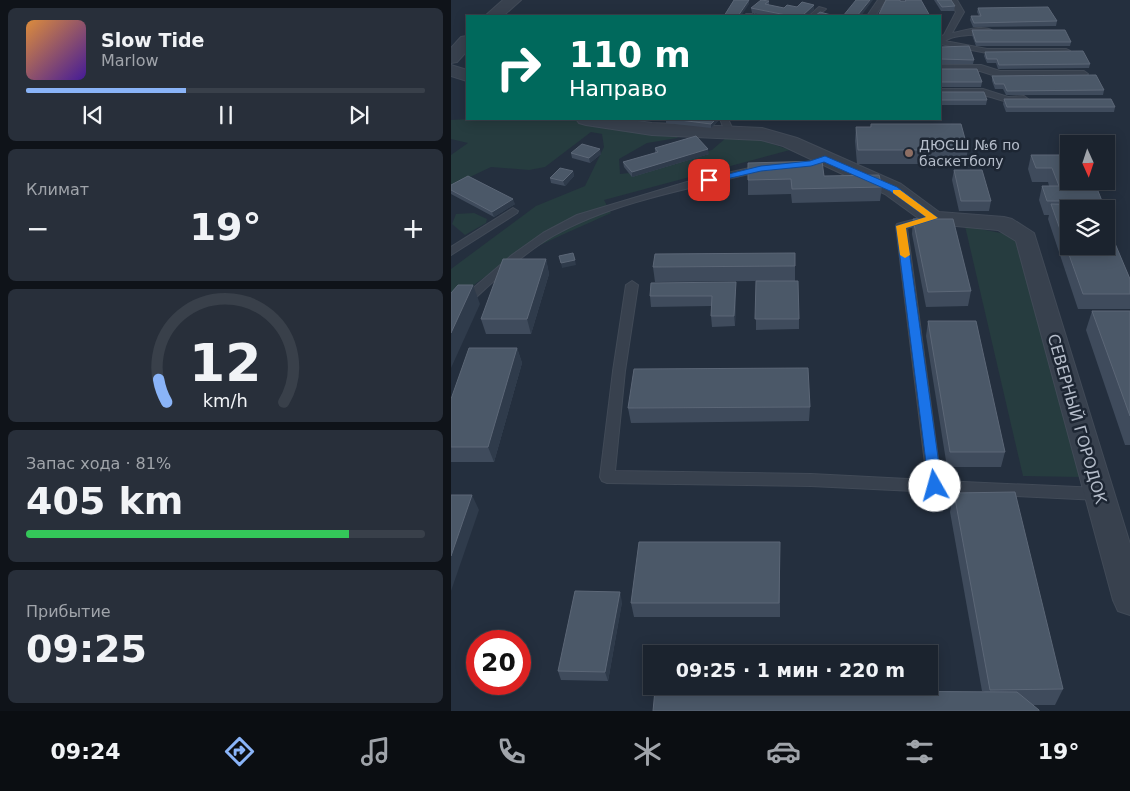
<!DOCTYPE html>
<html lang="ru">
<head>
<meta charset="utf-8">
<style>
	:root { --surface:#1b232e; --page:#282f3a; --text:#f1f3f6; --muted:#a0a4aa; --line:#39404a; --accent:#8ab4f8 }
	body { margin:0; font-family:"DejaVu Sans",sans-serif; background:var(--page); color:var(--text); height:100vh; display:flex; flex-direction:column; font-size:19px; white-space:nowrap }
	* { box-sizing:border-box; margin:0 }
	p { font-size:16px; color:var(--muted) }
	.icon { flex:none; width:28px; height:28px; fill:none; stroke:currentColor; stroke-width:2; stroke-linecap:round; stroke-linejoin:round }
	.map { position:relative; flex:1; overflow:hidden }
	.sheet { display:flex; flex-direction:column; gap:8px; padding:8px; background:#0f1319; width:451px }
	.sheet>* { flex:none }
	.top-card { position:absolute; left:15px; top:15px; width:475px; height:105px; border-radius:0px; box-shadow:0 2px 12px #0003,0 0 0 1px var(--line); background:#00695c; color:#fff; overflow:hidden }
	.needle { width:32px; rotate:177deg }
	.fabs { position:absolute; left:609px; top:135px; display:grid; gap:10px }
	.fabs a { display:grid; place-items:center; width:55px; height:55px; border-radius:0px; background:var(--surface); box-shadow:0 2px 12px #0003,0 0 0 1px var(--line); font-size:25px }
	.speed { position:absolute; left:15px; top:630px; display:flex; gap:10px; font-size:25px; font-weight:700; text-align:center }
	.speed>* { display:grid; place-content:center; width:65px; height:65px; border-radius:50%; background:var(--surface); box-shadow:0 2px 12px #0003,0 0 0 1px var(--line); line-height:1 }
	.speed .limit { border:8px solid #d22; background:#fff; color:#111 }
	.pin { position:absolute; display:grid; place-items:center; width:42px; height:42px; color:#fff; margin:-21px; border-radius:10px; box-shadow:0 2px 8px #0006 }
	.me { position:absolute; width:55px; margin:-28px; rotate:353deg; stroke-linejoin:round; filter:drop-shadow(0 0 4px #0008) }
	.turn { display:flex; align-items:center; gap:18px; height:105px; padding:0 20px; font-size:22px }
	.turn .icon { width:65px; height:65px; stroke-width:2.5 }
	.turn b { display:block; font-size:35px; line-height:42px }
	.big { font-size:38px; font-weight:700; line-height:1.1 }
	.sheet .tile { flex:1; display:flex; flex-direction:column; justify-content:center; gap:8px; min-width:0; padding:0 18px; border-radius:8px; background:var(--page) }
	.sheet .dial { align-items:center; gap:0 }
	.dial svg { height:130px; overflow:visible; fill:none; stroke:var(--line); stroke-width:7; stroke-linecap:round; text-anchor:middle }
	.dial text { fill:var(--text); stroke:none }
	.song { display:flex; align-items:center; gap:15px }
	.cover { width:60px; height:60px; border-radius:8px; background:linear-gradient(135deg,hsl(30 70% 55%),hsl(260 70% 35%)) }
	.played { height:5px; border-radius:2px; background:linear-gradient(90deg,var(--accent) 40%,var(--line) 40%) }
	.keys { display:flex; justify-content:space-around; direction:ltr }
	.heat { display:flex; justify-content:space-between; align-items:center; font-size:28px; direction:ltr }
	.charge { height:8px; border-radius:4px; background:linear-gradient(90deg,#34c759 81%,var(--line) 0) }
	.trip { position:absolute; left:192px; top:645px; width:295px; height:50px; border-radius:0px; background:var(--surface); box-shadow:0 2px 12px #0003,0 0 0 1px var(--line); font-weight:700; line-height:50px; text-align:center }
	.menu { display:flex; height:80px; justify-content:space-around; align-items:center; background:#0b0e12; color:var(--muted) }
	.menu .icon { width:35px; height:35px }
	.menu .active { color:var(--accent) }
	.menu b { font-size:22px; color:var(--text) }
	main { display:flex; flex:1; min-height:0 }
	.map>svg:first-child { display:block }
	.green { fill:#263c3f }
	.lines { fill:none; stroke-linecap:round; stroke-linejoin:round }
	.lane-casing { stroke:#414a57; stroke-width:2 }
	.street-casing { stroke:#414a57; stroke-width:2 }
	.lane { fill:#38414e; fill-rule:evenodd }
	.street { fill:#38414e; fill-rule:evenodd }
	.wall { fill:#3f4b5c }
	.shaded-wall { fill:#2f3b4b }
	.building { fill:#4b5868; stroke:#5c6777 }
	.route { fill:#1a73e8; stroke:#114b97 }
	.slow { fill:#f59e0b }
	.education-dot { fill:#8d6e63; stroke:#1d2633; stroke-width:2 }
	.labels { text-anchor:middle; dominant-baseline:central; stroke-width:5; stroke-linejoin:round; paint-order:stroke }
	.far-poi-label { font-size:14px; fill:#b4bcc9; stroke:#1d2633; text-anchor:start }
	.street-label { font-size:16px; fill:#b4bcc9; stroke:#1d2633 }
</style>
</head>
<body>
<main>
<section class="sheet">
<div class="tile">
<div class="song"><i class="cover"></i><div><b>Slow Tide</b><p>Marlow</p></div></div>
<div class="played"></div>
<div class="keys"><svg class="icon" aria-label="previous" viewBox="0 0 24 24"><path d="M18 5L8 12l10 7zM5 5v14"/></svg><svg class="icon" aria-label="pause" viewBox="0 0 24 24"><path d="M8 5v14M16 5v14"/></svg><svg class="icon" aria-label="next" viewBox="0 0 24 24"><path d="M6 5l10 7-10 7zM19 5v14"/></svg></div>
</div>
<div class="tile"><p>Климат</p>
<div class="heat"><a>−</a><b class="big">19°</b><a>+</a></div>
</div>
<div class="tile dial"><svg viewBox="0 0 100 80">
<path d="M14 69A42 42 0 1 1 86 69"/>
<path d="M14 69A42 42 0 0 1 9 55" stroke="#8ab4f8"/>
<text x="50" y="56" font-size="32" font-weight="700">12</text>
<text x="50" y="72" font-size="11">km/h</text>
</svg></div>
<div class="tile"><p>Запас хода · 81%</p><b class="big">405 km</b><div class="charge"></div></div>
<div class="tile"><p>Прибытие</p><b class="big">09:25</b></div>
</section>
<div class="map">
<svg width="679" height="711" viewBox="0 0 679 711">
	<rect width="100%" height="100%" fill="#242f3e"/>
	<g class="green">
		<path d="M18 119H119L230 134 226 138 196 143 168 159 169 174 187 172 261 150 276 137 307 139 339 150 153 200 160 213C105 238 43 262 0 305V269L85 206 134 186 153 147 151 134 140 132 94 167 78 170 40 167 4 184 0 190V155L17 143 0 139V120Z"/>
		<polygon points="23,213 36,219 35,223 14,235 1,224 5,214"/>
		<polygon points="514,226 560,235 570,244 630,477 572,476"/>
	</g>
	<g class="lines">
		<g class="lane-casing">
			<g id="lane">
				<polygon points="427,0 435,0 424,16 416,16"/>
				<path d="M498 0H506L513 12 501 33C513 31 532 24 542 31 533 37 507 32 494 41L536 49H615L619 51 615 53H536L489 44V37L493 35 505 12Z"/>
				<polygon points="368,7 375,9 366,16 358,16"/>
				<polygon points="295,14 301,14 305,16 294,16"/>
				<polygon points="530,65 549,71 633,71 637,74 633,77 548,77 529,71 489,70 489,65"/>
				<path d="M489 89H532L557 97 573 96 577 99C563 110 544 95 528 95 515 94 502 95 489 95Z"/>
				<polygon points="269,119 277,119 283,132 281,134 275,134"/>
				<path d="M312 165 315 166V170C246 187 163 201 102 236 66 257 35 289 4 316L0 317V307L61 255 92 233 126 215 236 182Z"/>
				<polygon points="62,208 67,211 66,213 0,255 0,247"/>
				<polygon points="477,216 481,217 481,221 456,228 490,481 648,488 653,490 655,494 653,498 648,500 360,486 156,483 151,481 149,477 162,371 175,285 181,281 187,285 174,371 164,471 360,474 476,480 445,226 446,224"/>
			</g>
		</g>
		<g class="street-casing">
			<g id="street">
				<polygon points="52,0 70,0 52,16 34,16"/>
				<polygon points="16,36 16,51 6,62 0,63 0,48 10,37"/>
				<polygon points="0,65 16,70 16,81 0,76"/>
				<polygon points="125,119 172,119 201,123 311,128 346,138 450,184 488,212 553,217 561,219 583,233 679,544 679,615 667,611 662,600 565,241 547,230 474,223 434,194 332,146 310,140 201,135 135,125 128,123"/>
			</g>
		</g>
		<use href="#lane" class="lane"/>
		<use href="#street" class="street"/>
	</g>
	<g class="wall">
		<polygon points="483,0 500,0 504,6 503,11 490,11"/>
		<polygon points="318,1 318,5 333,8 363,5 363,9 356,16 317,16 301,13 300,8"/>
		<polygon points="527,8 606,21 605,26 522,27 519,20 520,16 528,16 526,12"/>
		<polygon points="521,30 620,42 619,46 525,46 521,35"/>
		<polygon points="489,47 523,60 522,64 489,64"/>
		<polygon points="534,52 639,64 638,68 547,69 545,63 536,63 533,56"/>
		<polygon points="489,69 531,82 530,87 489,87"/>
		<polygon points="541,76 653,90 652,95 555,95 552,89 544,89 541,81"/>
		<polygon points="489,92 536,100 535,105 489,105"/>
		<polygon points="553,99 664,107 663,112 555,112 552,104"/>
		<polygon points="211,119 268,119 268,120 260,128 215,123 215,120"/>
		<polygon points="420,124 517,150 514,164 406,164 404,141 405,127 419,127"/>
		<polygon points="204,148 258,154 181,177 173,167 172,162 204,153"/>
		<polygon points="120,153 150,154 139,163 121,158"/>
		<polygon points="580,155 651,201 649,208 679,279 679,309 627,309 597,219 598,215 593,215 588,200 591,186 598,186 597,182 581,182 577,169"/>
		<polygon points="503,170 540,201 538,211 508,211 501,180"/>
		<polygon points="122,171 123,176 114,186 100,183 99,178"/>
		<polygon points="373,176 431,187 429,201 341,203 340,194 297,195 297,180"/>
		<polygon points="0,185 64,204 43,217 0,194"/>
		<polygon points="462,219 520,291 517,306 475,307 461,234"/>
		<polygon points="95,259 98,274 80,334 35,334 30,319"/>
		<polygon points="344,266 344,281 348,319 348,329 305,330 305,281 204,282 202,267"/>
		<polygon points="285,292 284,326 261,327 260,316 260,306 200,307 199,296"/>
		<polygon points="641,311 679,311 679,445 674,445 635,330"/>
		<polygon points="477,321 554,452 550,467 496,467 475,336"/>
		<polygon points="66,348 71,363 43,462 0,462 0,399"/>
		<polygon points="359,407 358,421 180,423 177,408"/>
		<polygon points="503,493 612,689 604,705 582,705 531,691 499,512"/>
		<polygon points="329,556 329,617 183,617 180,603"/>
		<polygon points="171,602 157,681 110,680 107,671"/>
	</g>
	<g class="shaded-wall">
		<polygon points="298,0 298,4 290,16 287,16"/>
		<polygon points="419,0 422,0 410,16 406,16"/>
		<polygon points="363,5 363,9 356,16 351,16"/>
		<polygon points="265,119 268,119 268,120 260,128 260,124"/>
		<polygon points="149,149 150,154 139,163 138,158"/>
		<polygon points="257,149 258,154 181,177 181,172"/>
		<polygon points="122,171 123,176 114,186 112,181"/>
		<polygon points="62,199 64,204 43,217 41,212"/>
		<polygon points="95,259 98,274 80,334 76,319"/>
		<polygon points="124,260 125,265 111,268 110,263"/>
		<polygon points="285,282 285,292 284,326 283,316"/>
		<polygon points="22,285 29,304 0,368 0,333"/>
		<polygon points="66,348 71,363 43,462 37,447"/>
		<polygon points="21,495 28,510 0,591 0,556"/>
		<polygon points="169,592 171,602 157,681 154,672"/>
	</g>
	<g class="building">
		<polygon points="283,0 298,0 287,16 273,16"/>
		<polygon points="310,0 318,1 314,4 333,8 336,5 346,7 351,2 363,5 351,16 340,16 300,8"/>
		<polygon points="405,0 419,0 406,16 392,16"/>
		<polygon points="435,0 449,0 449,1 455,1 454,0 470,0 479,16 482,16 427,16"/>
		<polygon points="486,0 500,0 504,6 491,7"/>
		<polygon points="597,7 606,21 523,23 520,16 530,16 527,8"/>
		<polygon points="369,12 380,15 378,16 364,16"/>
		<polygon points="303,14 311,16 302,16"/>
		<polygon points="521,30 614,30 620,42 525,42"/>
		<polygon points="518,46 523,60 489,59 489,47"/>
		<polygon points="632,51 639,64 548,65 546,59 536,59 534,52"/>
		<polygon points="489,69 526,69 531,82 489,82"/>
		<polygon points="645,75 653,90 556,91 553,84 544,84 541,76"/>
		<polygon points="489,92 533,92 536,100 489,100"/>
		<polygon points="553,99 660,99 664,107 556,107"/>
		<polygon points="221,119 265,119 260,124"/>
		<polygon points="420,124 510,124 517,150 407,150 405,127 420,127"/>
		<polygon points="245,136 257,149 181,172 172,162 207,152 204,148"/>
		<polygon points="131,144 149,149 138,158 120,153"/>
		<polygon points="580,155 618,155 618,181 643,181 651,201 596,201 591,186 608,186 601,168 585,168"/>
		<polygon points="371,161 373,176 428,175 431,187 341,189 340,179 297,180 297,163"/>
		<polygon points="109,168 122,171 112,181 99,178"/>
		<polygon points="503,170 531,170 540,201 510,201"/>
		<polygon points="17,176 62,199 41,212 0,190 0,185"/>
		<polygon points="600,204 648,205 650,209 618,209 618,246 655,246 655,222 679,279 679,294 632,294"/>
		<polygon points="462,219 502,219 520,291 477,292"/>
		<polygon points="122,253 124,260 110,263 108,256"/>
		<polygon points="344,253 344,266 202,267 204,254"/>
		<polygon points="52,259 95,259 76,319 30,319"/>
		<polygon points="305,281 347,281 348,319 304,319"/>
		<polygon points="285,282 283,316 260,316 261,296 199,296 200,283"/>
		<polygon points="7,285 22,285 0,333 0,293"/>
		<polygon points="641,311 679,311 679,416"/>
		<polygon points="477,321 525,321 554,452 499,452"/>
		<polygon points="18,348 66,348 37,447 0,447 0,399"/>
		<polygon points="357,368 359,407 177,408 183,369"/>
		<polygon points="564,492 612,689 539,690 503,493"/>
		<polygon points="0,495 21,495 0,556"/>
		<polygon points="188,542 329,542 328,603 180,603"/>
		<polygon points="124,591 169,592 154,672 107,671"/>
		<polygon points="204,690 566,692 588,710 588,711 202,711"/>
	</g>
	<polygon class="route" points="374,156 446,187 487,218 455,228 491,486 489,490 484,491 478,486 445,226 475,217 439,191 373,162 360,166 310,171 258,183 253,180 310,166 359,161"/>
	<polygon class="slow" points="442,190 449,190 487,218 455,228 459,255 454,258 449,255 445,226 475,217 442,193"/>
	<circle class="education-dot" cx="458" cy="153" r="5"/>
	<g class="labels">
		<g class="far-poi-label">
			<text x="468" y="145">ДЮСШ №6 по<tspan x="468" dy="16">баскетболу</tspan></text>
		</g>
		<g class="street-label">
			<text transform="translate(626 419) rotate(74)">СЕВЕРНЫЙ ГОРОДОК</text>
		</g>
	</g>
</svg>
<div class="fabs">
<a><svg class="needle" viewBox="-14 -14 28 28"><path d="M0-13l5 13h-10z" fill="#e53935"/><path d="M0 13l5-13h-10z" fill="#a0a4aa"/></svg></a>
<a><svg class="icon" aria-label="layers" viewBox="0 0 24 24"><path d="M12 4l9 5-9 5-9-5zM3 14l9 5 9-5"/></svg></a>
</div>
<div class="speed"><div class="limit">20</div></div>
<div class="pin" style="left:258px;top:180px;background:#d93025"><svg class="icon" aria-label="arrive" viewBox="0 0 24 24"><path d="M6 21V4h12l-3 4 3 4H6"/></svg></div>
<svg class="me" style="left:484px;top:486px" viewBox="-20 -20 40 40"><circle r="19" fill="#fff"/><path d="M0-13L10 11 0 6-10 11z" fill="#1a73e8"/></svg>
<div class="trip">09:25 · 1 мин · 220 m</div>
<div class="top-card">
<div class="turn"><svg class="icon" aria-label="right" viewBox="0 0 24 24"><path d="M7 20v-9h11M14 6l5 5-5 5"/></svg><div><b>110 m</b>Направо</div></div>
</div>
</div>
</main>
<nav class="menu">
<b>09:24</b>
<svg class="icon active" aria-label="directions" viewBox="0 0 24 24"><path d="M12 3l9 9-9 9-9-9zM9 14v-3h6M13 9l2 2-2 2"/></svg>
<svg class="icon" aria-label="music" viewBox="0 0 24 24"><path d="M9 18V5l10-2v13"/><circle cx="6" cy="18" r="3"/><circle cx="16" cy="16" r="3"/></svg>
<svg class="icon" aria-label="phone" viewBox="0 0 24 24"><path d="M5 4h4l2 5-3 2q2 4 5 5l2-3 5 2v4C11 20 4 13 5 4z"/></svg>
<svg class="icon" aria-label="climate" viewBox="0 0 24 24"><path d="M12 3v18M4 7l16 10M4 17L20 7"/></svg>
<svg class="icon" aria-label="car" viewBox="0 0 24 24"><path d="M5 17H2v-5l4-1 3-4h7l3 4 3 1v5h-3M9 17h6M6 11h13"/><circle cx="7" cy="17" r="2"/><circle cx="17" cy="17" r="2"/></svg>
<svg class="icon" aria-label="filters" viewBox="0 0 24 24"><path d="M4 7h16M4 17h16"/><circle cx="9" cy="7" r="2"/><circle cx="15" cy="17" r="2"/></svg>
<b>19°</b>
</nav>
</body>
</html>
